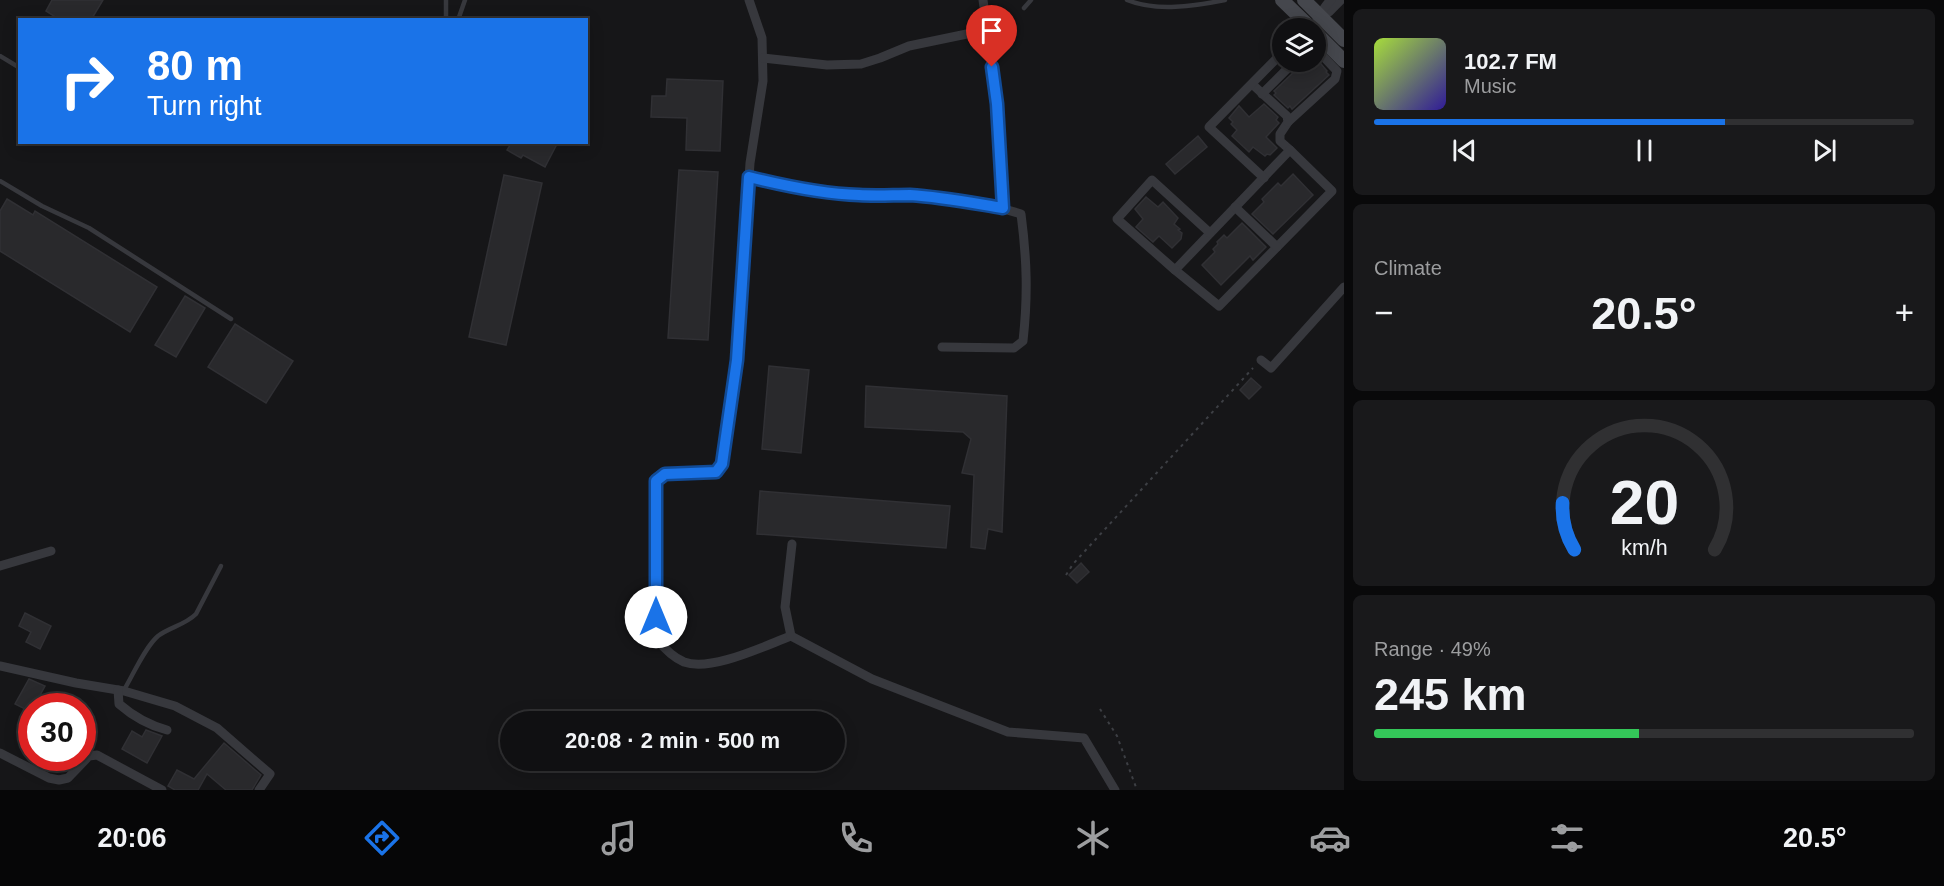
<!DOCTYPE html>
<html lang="en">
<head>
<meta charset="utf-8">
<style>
	:root { --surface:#101012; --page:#19191b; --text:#f1f3f6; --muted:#9c9d9f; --line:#303032; --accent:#1a73e8 }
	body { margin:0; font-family:Arial,sans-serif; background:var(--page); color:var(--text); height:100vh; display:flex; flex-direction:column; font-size:22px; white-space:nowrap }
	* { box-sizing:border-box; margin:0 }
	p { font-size:20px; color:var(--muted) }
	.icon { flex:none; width:33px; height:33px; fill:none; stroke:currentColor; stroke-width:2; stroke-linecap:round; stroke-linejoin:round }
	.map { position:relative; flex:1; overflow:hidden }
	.side { display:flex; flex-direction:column; gap:9px; padding:9px; background:#09090a; width:600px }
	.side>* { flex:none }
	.guide { position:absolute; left:18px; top:18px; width:570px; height:126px; border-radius:0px; box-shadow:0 3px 15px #0003,0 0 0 2px var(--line); background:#1a73e8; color:#fff; overflow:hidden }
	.fabs { position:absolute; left:1272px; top:18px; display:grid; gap:12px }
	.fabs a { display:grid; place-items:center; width:54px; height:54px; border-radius:50%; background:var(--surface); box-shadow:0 3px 15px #0003,0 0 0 2px var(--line); font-size:30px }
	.speed { position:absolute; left:18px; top:693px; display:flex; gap:12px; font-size:30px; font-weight:700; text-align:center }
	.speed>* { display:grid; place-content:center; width:78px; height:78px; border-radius:50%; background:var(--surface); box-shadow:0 3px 15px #0003,0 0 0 2px var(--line); line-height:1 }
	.speed .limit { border:9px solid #d22; background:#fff; color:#111 }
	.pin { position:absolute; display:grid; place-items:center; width:51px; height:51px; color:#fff; margin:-62px -26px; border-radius:50% 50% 50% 0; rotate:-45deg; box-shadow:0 0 6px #0007 }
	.pin .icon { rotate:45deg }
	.me { position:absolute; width:66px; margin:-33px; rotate:0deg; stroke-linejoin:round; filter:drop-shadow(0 0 4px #0008) }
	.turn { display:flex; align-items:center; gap:21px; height:126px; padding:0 30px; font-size:27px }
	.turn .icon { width:78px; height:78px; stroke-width:2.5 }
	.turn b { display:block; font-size:42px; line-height:51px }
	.big { font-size:45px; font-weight:600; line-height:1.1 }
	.side .tile { flex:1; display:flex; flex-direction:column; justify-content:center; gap:9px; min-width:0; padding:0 21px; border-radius:9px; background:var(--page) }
	.side .dial { align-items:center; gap:0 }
	.dial svg { height:156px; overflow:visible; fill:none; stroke:var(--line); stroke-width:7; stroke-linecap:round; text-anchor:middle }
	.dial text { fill:var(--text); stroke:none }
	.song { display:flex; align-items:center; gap:18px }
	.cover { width:72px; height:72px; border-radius:9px; background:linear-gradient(135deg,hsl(80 70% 55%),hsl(250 70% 35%)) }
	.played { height:6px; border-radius:3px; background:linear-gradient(90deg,var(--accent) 65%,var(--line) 65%) }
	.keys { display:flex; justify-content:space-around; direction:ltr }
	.heat { display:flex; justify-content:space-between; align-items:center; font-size:33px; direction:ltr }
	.charge { height:9px; border-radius:4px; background:linear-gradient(90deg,#34c759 49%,var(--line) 0) }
	.trip { position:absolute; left:500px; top:711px; width:345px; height:60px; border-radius:30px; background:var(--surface); box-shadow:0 3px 15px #0003,0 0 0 2px var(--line); font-weight:600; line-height:60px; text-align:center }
	.menu { display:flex; height:96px; justify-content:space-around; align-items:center; background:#060607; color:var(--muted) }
	.menu .icon { width:42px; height:42px }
	.menu .selected { color:var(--accent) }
	.menu b { font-size:27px; color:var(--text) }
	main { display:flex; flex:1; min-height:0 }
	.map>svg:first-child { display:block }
	.building { fill:#29292c; stroke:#303034; stroke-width:1.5 }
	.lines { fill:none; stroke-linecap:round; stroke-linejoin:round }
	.path { stroke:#3d3f44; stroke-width:2; stroke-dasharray:3 4.5; stroke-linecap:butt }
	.lane { stroke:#37383d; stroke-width:4.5 }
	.street { stroke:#37383d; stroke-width:9 }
	.secondary { stroke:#45474d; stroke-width:14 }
	.route-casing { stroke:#114b97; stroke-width:15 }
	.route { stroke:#1a73e8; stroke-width:10 }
</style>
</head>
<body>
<main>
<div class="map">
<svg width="1344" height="790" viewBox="0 0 1344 790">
	<rect width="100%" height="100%" fill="#161618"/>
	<g class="building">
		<polygon points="52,0 103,0 91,20 60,20 46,11"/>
		<polygon points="1316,58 1327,71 1326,72 1329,75 1292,109 1290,106 1288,108 1274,95 1276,93 1274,91 1299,67 1301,62 1316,62"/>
		<polygon points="667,79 723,81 720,151 686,150 687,118 651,117 652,96 666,96"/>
		<polygon points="1264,104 1278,117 1276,120 1279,123 1266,137 1277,148 1270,155 1267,154 1265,156 1253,147 1249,152 1232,136 1237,130 1231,124 1233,122 1229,118 1239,106 1249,117"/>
		<polygon points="1198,136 1207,147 1175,174 1166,164"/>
		<polygon points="512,142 558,142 545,167 523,155 521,158 507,150"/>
		<polygon points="679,170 718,172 708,340 668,338"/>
		<polygon points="1293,174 1313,195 1273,234 1252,214 1264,202 1262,199 1278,183 1281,186"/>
		<polygon points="504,175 542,183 506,345 469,337"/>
		<polygon points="1146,197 1158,207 1163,202 1178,218 1174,224 1180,229 1178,230 1182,233 1181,239 1172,248 1159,236 1153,242 1136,227 1143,219 1135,209"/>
		<polygon points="7,199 33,215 35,211 157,287 130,332 0,251 0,211"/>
		<polygon points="1242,223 1266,247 1253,260 1250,256 1221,285 1202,265 1215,252 1213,249 1218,244 1217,242 1224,235 1227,238"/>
		<polygon points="185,296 205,308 176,357 155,345"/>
		<polygon points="235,324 293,361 266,403 208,367"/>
		<polygon points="769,366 809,370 801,453 762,449"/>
		<polygon points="1251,378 1261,387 1249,399 1240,390"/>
		<polygon points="866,386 1007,396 1002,532 988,529 985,549 971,547 974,475 962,473 971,439 963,432 865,427"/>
		<polygon points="760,491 950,506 946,548 757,534"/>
		<polygon points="1081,563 1089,572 1077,583 1069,575"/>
		<polygon points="25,613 51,626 40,649 26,642 31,632 19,626"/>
		<polygon points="29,679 45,686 34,706 32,706 31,712 15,704"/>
		<polygon points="146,730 162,736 147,763 122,749 132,731 142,737"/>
		<polygon points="224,743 261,775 252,790 226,790 207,774 198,790 175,790 168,786 177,770 194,779"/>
	</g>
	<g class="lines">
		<g class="path">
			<polyline points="1066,575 1073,564 1253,368"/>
			<polyline points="1100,709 1117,736 1137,790"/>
		</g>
		<g class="lane">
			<polyline points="446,0 446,20"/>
			<path d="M1127 0C1156 12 1195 6 1225 0"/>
			<polyline points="1024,8 1031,0"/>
			<polyline points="458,20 465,0"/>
			<polyline points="0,56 20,68"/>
			<polyline points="0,181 42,206 89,228 231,319"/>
			<path d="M124 690C133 675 145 647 158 636 170 627 185 625 196 614L221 566"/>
		</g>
		<g class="street">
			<path d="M749 0 762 38 763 81 750 163 737 360 722 464 716 472 665 474 656 481V638C663 647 672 657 684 662 711 672 764 646 791 636"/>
			<polyline points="983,0 997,104 1003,208"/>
			<polyline points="1322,13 1329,12 1341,0"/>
			<path d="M1317 18C1323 12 1324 6 1331 0"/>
			<polyline points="763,58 827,65 861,64 880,58 909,46 986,30"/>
			<polyline points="1252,84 1287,116 1288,122 1280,134 1280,141 1290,150"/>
			<polyline points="1262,94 1294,62"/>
			<polyline points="1288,122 1335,79 1337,71 1316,49"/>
			<polygon points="1290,150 1332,191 1219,306 1175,270"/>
			<path d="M749 177C785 186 821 193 858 195 876 196 894 194 913 196 949 198 987 203 1021 214 1027 260 1028 296 1023 341L1014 348 942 347"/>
			<polyline points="1264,178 1209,127 1282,53"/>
			<polyline points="1235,207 1277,247"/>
			<polyline points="1175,270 1117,219 1152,180 1210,233"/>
			<polyline points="1261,360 1271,368 1344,287"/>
			<polyline points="792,544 785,607 791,636 872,679 1008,732 1084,738 1115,790"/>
			<polyline points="0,566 51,551"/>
			<polyline points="0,666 76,683 124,691 175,706 217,728 270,774 259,790"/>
			<path d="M118 690 119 704C134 717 148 725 167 730"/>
			<polyline points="0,753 49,778 59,780 68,778 89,756 97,755 162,790"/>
		</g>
		<g class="secondary">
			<polyline points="1282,0 1311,28"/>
			<polyline points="1304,0 1344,40"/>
			<polyline points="1316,33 1344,61"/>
		</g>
	</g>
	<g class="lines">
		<g class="route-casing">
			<path id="route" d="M656 617V481L665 474 716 472 722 464 737 360 749 177C785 186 822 194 859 195 876 196 893 195 910 195 942 197 972 203 1003 208L997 104 992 67"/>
		</g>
		<use href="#route" class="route"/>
	</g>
</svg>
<div class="fabs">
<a><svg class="icon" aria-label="layers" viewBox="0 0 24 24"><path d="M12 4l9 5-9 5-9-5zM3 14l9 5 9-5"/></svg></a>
</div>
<div class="speed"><div class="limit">30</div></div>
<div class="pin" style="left:992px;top:67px;background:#d93025"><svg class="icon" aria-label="arrive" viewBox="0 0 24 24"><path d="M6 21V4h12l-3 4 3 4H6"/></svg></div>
<svg class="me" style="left:656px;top:617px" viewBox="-20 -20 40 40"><circle r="19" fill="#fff"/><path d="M0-13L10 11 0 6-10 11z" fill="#1a73e8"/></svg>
<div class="trip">20:08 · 2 min · 500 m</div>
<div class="guide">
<div class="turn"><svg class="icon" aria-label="right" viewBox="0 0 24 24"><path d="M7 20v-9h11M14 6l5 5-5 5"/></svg><div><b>80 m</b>Turn right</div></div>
</div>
</div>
<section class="side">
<div class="tile">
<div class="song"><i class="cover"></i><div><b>102.7 FM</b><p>Music</p></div></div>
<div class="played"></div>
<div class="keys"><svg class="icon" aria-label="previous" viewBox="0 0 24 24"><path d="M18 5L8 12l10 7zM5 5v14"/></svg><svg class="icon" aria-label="pause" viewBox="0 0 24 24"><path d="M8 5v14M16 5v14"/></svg><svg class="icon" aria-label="next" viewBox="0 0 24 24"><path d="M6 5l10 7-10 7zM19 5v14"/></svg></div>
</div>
<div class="tile"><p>Climate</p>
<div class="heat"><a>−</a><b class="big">20.5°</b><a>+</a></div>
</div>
<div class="tile dial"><svg viewBox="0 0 100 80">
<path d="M14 69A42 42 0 1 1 86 69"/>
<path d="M14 69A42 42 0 0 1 8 45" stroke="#1a73e8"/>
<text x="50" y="56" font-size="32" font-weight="700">20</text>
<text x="50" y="72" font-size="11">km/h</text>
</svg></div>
<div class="tile"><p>Range · 49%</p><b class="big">245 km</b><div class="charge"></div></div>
</section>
</main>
<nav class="menu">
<b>20:06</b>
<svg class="icon selected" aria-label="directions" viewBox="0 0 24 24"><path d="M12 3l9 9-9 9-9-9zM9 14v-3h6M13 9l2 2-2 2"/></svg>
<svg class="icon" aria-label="music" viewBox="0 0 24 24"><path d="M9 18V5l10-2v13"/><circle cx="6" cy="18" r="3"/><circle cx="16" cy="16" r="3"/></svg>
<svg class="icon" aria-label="phone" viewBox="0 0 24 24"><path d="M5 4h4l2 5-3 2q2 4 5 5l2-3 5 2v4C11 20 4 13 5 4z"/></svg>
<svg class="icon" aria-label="climate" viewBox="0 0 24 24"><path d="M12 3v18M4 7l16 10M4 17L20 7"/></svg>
<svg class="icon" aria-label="car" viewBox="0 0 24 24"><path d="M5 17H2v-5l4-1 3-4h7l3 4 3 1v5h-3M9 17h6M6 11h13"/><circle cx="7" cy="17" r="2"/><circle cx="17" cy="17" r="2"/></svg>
<svg class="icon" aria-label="filters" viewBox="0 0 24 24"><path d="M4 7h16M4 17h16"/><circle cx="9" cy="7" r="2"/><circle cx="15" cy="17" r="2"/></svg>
<b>20.5°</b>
</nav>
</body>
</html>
